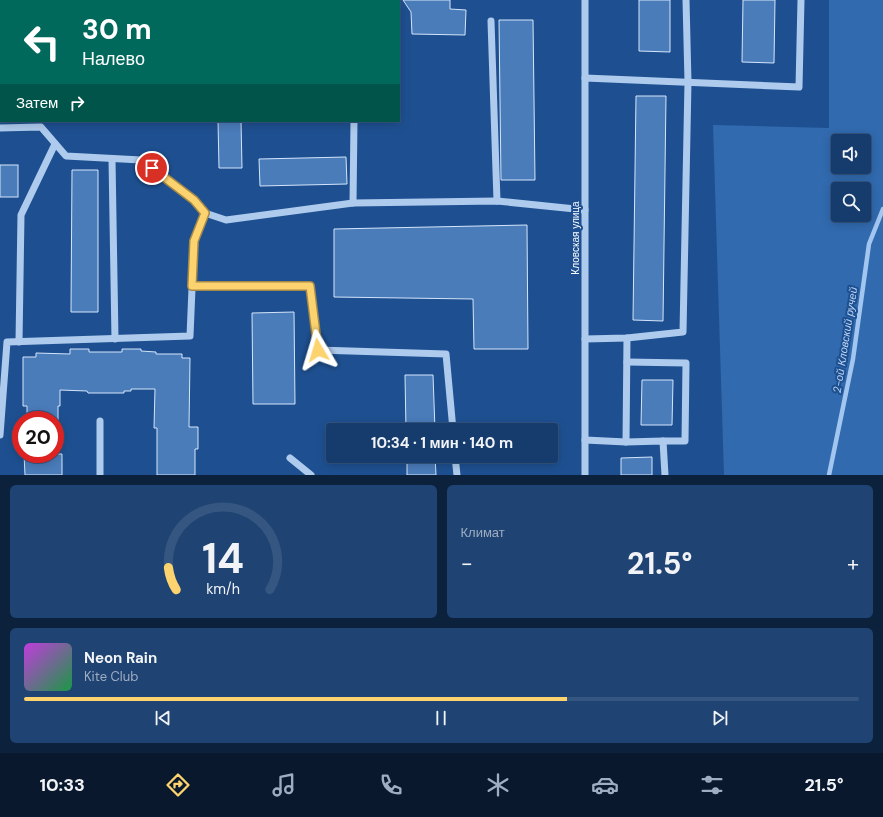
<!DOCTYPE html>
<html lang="ru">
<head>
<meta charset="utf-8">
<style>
	:root { --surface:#163c6d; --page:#1f4372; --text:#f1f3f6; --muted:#9eadc2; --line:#355680; --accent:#fcd36e }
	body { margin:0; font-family:"DM Sans",sans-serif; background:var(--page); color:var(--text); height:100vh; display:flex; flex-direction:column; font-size:15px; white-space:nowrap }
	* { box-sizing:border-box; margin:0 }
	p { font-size:13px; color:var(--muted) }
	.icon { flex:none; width:22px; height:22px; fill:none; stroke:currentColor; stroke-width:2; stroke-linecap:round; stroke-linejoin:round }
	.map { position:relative; height:475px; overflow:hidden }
	.drawer { display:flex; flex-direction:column; gap:10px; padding:10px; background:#0c213c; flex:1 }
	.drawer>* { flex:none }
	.guide { position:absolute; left:0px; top:0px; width:400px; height:122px; box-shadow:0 2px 10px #0003,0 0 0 1px var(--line); background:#00695c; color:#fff; overflow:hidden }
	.fabs { position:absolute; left:831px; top:134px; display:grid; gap:8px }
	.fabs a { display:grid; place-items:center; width:40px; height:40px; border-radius:4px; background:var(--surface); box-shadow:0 2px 10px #0003,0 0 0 1px var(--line); font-size:20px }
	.speed { position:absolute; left:12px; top:411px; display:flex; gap:8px; font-size:20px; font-weight:700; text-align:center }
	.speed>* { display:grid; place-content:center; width:52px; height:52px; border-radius:50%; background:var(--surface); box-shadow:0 2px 10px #0003,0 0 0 1px var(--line); line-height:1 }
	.speed .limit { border:6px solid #d22; background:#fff; color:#111 }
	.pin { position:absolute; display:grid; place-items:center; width:34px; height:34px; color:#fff; margin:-17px; border:2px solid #fff; border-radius:50%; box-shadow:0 1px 4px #0007 }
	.me { position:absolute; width:44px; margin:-22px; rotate:353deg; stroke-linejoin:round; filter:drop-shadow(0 0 3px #0008) }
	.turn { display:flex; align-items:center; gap:14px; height:84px; padding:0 16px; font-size:18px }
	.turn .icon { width:52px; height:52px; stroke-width:2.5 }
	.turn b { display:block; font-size:28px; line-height:34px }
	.then { display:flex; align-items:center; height:38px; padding:0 16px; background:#0003; gap:8px; font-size:15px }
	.big { font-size:30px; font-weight:700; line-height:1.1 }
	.drawer .widget { flex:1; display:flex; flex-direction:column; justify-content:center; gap:6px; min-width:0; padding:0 14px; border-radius:6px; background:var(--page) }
	.drawer .dial { align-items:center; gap:0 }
	.dial svg { height:104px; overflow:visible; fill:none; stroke:var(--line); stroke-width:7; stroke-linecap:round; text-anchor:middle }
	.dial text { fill:var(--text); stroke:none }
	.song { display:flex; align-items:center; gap:12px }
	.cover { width:48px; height:48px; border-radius:6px; background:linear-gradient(135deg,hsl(290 70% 55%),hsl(140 70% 35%)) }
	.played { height:4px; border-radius:2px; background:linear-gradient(90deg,var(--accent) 65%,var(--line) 65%) }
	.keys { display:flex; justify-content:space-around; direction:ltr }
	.heat { display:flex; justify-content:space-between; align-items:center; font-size:22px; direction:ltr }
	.drawer .tiles { flex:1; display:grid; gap:10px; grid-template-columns:1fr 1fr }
	.widget:last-child { grid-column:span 2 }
	.trip { position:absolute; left:326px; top:423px; width:232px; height:40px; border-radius:4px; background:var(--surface); box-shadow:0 2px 10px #0003,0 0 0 1px var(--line); font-weight:700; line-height:40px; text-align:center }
	.tab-bar { display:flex; height:64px; justify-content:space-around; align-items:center; background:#09182c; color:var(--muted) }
	.tab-bar .icon { width:28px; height:28px }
	.tab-bar .active { color:var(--accent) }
	.tab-bar b { font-size:18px; color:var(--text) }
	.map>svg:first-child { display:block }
	.green { fill:#316aaf; fill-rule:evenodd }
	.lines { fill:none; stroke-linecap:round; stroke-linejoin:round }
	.stream { stroke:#a2c6ef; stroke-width:4.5 }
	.building { fill:#4a7cba; stroke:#d4e5fa }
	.minor { stroke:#aecbee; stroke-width:7 }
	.route-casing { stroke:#a48948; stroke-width:10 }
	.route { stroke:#fcd36e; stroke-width:7 }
	.labels { text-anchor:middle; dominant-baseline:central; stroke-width:4; stroke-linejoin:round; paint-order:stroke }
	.street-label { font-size:10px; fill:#fff; stroke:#1e5091 }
	.water-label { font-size:11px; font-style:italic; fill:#bbd5f5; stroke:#1e5091 }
</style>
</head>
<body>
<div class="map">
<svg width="883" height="475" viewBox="0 0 883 475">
	<rect width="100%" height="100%" fill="#1e5091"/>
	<path class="green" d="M829 0H883V475H724L713 125 829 128ZM838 141H864V167H838ZM838 189H864V215H838Z"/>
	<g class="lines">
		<polyline class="stream" points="829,475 853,359 869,244 883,209"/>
	</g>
	<g class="building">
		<polygon points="403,0 450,0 450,9 466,10 465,35 412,34 411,12"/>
		<polygon points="639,0 670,0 670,52 639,51"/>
		<polygon points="743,0 775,0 774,63 742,62"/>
		<polygon points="499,20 533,20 535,180 501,180"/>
		<polygon points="636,96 666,96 663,321 633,320"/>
		<polygon points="218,121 241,121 242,168 219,168"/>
		<polygon points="346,157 347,184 260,186 259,159"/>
		<rect x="0" y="165" width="18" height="32"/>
		<polygon points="72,170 98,170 98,312 71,312"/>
		<polygon points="527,225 528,349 474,349 473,299 334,297 334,229"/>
		<polygon points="294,312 295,404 253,404 252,313"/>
		<polygon points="70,349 89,349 89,352 122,352 122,349 141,349 141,351 156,352 156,354 182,354 182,358 190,358 189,427 198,427 198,449 195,449 195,475 157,475 157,428 154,428 155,389 131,389 131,391 124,391 124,393 88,393 87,391 60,390 60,406 58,406 58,420 27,420 27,406 23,406 23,357 36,357 36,353 70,354"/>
		<polygon points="405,375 433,375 435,430 406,430"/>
		<polygon points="642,380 673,380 672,425 641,425"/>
		<polygon points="24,454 62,454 62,475 25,475"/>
		<polygon points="407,456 435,456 436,475 407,475"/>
		<polygon points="652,457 652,475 621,475 621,458"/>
	</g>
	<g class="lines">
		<g class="minor">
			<polyline points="585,0 585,475"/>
			<polyline points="29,1 30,0"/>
			<polyline points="491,21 497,201"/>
			<polyline points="585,78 799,87 801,0"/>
			<polyline points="0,128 41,127 66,156 141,160 193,200 205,213 226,220 353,203 497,201 585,210"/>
			<polyline points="112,159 115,339"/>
			<polyline points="353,203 354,121"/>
			<polyline points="192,286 310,286 318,350 446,354 453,430"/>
			<polyline points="585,339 627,338 683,332 688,82 686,0"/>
			<polyline points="19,342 21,215 55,144"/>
			<polyline points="627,362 686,363 685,441 663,441"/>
			<polyline points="100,421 100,475"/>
			<polyline points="0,435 7,342 190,336 194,241 205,213"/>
			<polyline points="585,440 626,442 663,441 665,475"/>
			<polyline points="626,442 627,338"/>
			<polyline points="455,456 457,475"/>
			<polyline points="290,458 311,475"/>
		</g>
	</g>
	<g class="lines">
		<g class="route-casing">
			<polyline id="route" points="152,168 194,200 205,213 194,241 192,286 310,286 318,350"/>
		</g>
		<use href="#route" class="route"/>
	</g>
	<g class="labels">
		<g class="street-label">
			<text transform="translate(575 238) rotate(-90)">Кловская улица</text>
		</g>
		<g class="water-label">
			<text transform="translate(845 340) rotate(-81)">2-ой Кловский ручей</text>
		</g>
	</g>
</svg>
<div class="fabs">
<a><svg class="icon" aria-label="sound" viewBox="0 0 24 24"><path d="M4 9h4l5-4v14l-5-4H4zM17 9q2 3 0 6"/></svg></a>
<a><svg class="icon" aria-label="search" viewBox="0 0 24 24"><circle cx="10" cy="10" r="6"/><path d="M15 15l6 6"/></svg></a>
</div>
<div class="speed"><div class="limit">20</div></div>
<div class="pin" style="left:152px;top:168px;background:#d93025"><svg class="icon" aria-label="arrive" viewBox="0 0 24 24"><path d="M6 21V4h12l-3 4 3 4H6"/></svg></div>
<svg class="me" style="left:318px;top:350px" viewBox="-20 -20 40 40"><path d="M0-17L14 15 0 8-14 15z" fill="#fcd36e" stroke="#fff" stroke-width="4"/></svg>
<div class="trip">10:34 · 1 мин · 140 m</div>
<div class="guide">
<div class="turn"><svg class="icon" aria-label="left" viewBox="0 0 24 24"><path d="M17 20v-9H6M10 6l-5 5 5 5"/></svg><div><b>30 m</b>Налево</div></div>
<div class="then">Затем<svg class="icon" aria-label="right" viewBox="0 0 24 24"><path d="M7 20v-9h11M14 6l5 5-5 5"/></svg></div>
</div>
</div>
<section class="drawer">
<div class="tiles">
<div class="widget dial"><svg viewBox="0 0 100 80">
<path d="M14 69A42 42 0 1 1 86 69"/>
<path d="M14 69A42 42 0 0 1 8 52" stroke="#fcd36e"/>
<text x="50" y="56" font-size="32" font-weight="700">14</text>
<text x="50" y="72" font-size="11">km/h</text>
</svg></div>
<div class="widget"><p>Климат</p>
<div class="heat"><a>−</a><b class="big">21.5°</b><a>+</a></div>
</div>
<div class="widget">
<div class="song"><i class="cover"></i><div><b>Neon Rain</b><p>Kite Club</p></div></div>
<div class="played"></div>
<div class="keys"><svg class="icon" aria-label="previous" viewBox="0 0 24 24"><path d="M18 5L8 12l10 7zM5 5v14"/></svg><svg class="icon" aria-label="pause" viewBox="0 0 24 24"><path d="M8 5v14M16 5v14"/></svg><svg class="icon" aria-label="next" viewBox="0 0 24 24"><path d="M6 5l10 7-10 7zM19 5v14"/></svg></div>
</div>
</div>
</section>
<nav class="tab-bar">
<b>10:33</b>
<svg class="icon active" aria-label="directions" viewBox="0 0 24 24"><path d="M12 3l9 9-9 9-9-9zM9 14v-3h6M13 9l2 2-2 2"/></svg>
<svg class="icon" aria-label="music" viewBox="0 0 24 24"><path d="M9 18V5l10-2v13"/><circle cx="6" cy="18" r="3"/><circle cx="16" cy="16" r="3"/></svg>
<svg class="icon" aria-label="phone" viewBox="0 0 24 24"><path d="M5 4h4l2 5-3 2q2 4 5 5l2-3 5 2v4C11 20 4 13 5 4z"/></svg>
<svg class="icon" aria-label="climate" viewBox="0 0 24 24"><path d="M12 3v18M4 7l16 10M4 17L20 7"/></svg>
<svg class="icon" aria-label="car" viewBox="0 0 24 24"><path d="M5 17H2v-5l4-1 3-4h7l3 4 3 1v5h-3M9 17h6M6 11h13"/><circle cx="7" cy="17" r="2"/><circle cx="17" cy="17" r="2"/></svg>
<svg class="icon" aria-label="filters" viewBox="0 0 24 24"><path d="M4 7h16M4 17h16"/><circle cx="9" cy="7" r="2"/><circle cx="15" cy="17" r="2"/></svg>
<b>21.5°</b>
</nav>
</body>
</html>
